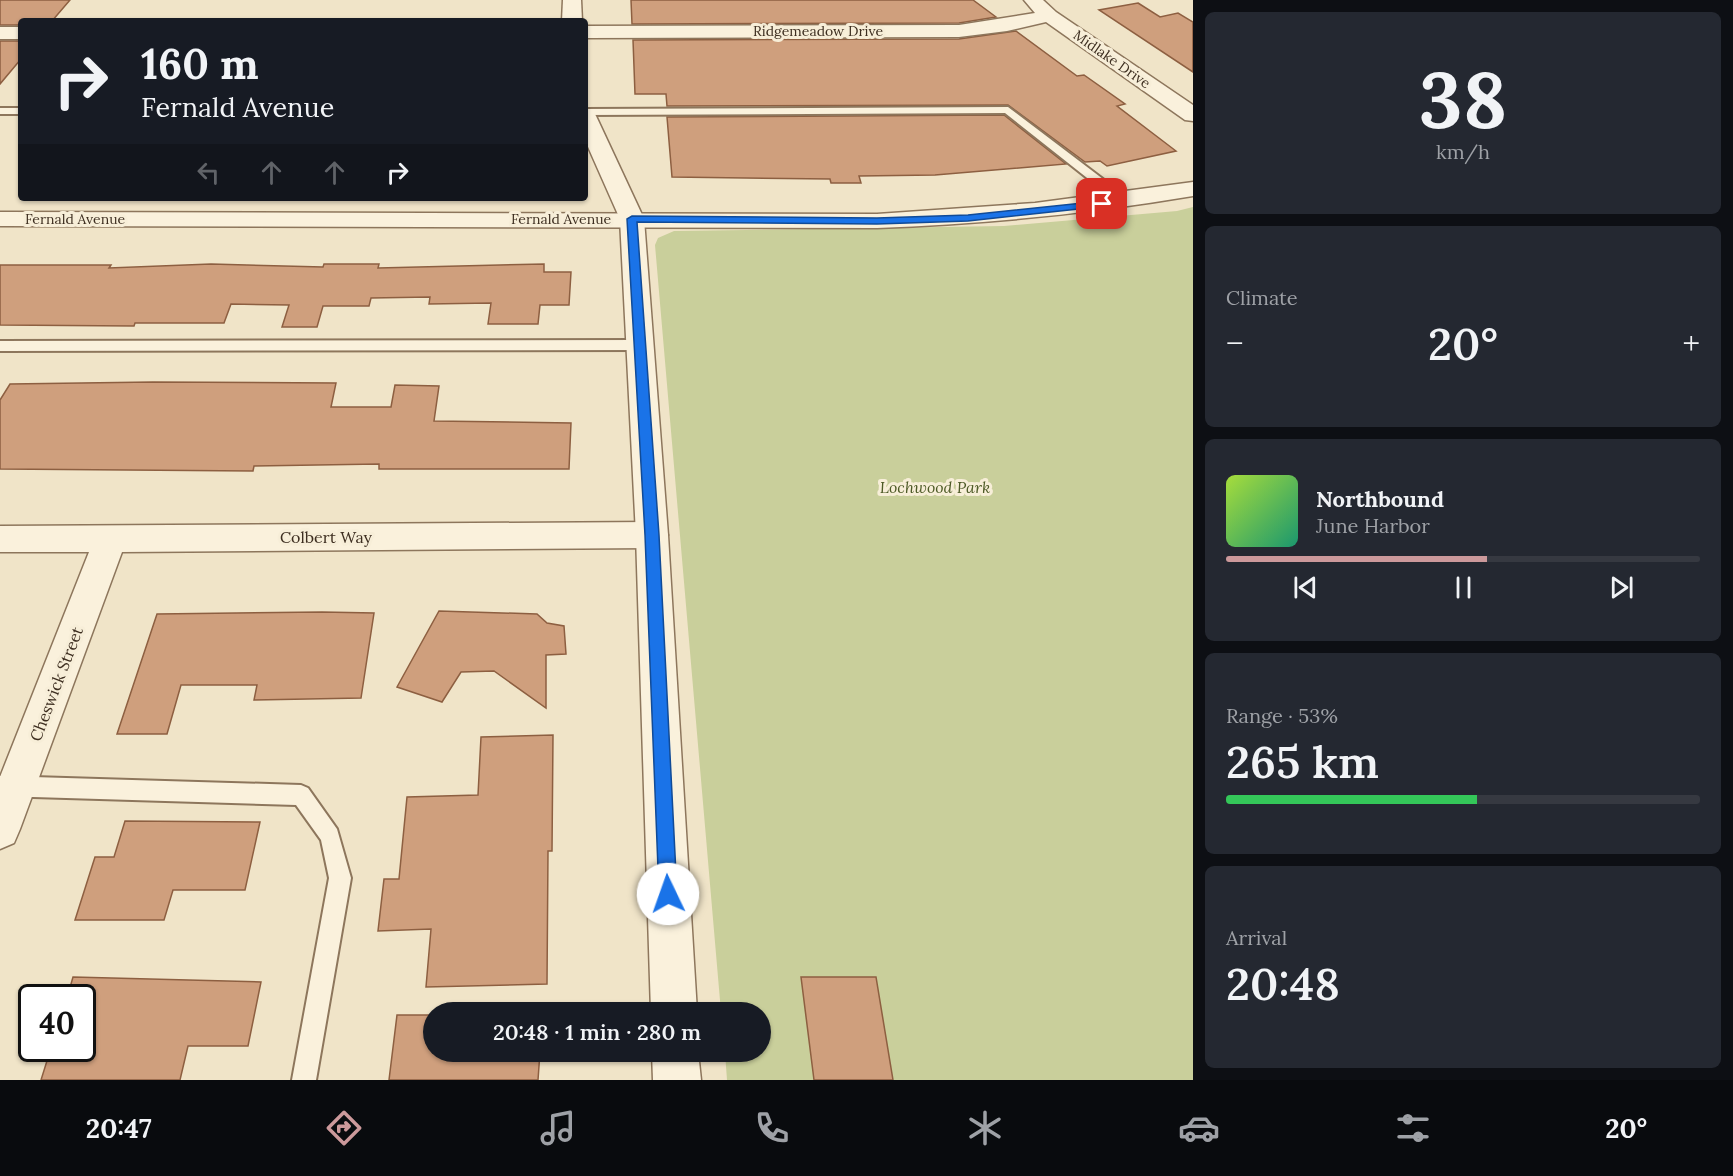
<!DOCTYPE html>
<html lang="en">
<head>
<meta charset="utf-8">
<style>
	:root { --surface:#171b24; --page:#242831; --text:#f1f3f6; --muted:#9ea1a6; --line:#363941; --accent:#cc999b }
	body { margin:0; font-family:Lora,serif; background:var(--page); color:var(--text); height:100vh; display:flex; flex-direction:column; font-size:22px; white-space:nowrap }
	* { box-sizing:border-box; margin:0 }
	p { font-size:20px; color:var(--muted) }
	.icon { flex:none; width:33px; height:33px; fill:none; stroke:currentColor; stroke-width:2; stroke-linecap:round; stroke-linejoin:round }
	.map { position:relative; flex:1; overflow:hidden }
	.details { display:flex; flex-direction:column; gap:12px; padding:12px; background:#0d0f14; width:540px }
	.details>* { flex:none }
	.hud { position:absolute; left:18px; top:18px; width:570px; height:183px; border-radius:6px; box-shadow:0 2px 4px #0004; background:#171b24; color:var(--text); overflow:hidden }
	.speed { position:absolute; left:18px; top:984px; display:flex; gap:12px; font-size:30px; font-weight:700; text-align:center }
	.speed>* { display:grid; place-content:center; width:78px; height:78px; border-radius:50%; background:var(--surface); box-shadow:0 2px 4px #0004; line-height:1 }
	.speed .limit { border:3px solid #111; border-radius:9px; background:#fff; color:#111 }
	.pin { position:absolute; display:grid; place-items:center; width:51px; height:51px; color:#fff; margin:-26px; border-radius:12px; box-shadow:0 3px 9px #0006 }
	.me { position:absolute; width:66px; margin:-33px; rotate:357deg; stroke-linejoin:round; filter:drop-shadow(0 0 4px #0008) }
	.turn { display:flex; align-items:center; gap:21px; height:126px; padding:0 24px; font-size:27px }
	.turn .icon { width:78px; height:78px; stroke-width:2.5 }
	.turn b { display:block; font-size:42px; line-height:51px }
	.lanes { display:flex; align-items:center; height:57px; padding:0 24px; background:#0003; justify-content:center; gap:30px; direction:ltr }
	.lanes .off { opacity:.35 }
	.big { font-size:45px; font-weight:600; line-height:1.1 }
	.details .tile { flex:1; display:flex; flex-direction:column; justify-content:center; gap:9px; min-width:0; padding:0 21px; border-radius:9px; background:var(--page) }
	.details .dial { align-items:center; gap:0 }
	.dial b { font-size:78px; line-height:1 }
	.song { display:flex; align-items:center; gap:18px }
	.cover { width:72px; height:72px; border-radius:9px; background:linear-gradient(135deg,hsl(80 70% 55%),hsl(160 70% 35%)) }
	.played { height:6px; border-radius:3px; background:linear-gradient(90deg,var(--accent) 55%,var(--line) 55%) }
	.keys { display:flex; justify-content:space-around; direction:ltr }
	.heat { display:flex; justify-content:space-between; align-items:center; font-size:33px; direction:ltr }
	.charge { height:9px; border-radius:4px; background:linear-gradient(90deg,#34c759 53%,var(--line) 0) }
	.trip { position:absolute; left:423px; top:1002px; width:348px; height:60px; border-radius:30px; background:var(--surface); box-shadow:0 2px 4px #0004; font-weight:600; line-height:60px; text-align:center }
	.dock { display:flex; height:96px; justify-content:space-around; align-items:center; background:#090b0e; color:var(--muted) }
	.dock .icon { width:42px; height:42px }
	.dock .current { color:var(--accent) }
	.dock b { font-size:27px; color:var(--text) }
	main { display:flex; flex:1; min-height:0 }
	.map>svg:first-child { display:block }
	.green { fill:#c9cf9b }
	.building { fill:#cf9f7d; stroke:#8d5f41; stroke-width:1.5 }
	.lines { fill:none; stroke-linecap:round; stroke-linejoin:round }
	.service-casing { stroke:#8d765c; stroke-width:4 }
	.minor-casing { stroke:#8d765c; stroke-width:3 }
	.tertiary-casing { stroke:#8d765c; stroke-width:3 }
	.service { fill:#faf1dc; fill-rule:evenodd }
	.minor { fill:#faf1dc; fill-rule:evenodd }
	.tertiary { fill:#faf1dc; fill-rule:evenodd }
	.route { fill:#1a73e8; stroke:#114b97; stroke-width:1.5 }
	.labels { text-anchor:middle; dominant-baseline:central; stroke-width:6; stroke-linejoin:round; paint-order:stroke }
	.far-street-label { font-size:14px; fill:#3d2e20; stroke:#f7eed8 }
	.park-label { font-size:16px; font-style:italic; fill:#4d5a26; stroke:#f7eed8 }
	.street-label { font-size:16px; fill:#3d2e20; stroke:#f7eed8 }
</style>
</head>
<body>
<main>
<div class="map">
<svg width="1193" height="1080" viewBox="0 0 1193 1080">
	<rect width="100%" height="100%" fill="#f0e4c8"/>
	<polygon class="green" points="1193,207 1193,1080 727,1080 725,1052 760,1052 760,1012 721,1012 655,245 658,238 674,231 1004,226 1177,211"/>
	<g class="building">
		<polygon points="0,0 70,0 52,21 21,21 21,25 0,25"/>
		<polygon points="631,0 973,0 996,17 959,23 632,24"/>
		<polygon points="1138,3 1160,17 1178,13 1193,22 1193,72 1099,10"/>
		<polygon points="1016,31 1077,76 1084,75 1125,104 1117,106 1176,151 1107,166 1100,161 1085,162 1008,105 667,106 666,94 635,94 633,40 959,39"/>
		<polygon points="0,41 21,41 21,59 0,84"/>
		<polygon points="1004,115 1066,164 935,175 859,176 861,183 831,183 830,179 672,177 667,117"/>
		<polygon points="211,264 323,267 324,264 379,264 378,268 544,264 544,272 571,272 569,305 540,305 538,324 488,324 491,303 429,304 430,297 371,298 369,306 323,306 317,327 282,327 289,305 231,304 224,323 135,323 134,326 0,325 0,265 111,265 109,268"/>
		<polygon points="153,382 336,383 331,407 391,407 395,385 439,386 434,421 571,423 569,469 379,469 379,464 254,466 253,471 0,469 0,400 10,384"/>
		<polygon points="439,611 537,614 547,623 564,626 566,654 546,655 546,708 494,671 461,672 442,702 397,687"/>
		<polygon points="322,612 374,613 361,698 254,700 257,685 181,685 167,734 117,734 157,614"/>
		<polygon points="553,735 552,851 548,851 547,984 426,987 431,929 378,931 384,879 399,879 407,797 478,795 481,737"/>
		<polygon points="125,821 260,822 245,890 173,890 164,920 75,920 95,857 114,857"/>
		<polygon points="73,977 261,982 248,1046 188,1046 180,1080 41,1080 51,1048 82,1048 82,998 67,998"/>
		<polygon points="801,977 876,977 893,1080 814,1080"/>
		<polygon points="397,1015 434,1015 434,1052 540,1052 538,1080 389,1080"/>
	</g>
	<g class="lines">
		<g class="service-casing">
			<g id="service">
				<polygon points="1008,107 1128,198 1128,204 1120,204 1005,113 585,115 585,109"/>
				<rect x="0" y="108" width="21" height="6"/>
				<polygon points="640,340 647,345 640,350 0,351 0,341"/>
				<polygon points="0,776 301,785 308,788 337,829 351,878 316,1080 292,1080 329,878 321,840 296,805 0,796"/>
			</g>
		</g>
		<g class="minor-casing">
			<g id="minor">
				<polygon points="1024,0 1043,0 1056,12 1193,105 1193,121 1185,120 1046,22 1007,31 959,37 585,38 585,26 959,25 1035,13"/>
				<rect x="0" y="27" width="21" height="12"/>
				<path d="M1193 182V196C1088 214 983 224 877 228L0 226V212L877 214 1035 203Z"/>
				<polygon points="652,522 664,526 668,535 664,544 652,548 122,552 20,829 14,843 0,849 0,777 89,552 0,552 0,526"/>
			</g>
		</g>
		<g class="tertiary-casing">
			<g id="tertiary">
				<polygon points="563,0 581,0 582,21 562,21"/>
				<polygon points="585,109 593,111 596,116 644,219 668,535 697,1012 651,1012 636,535 620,219 585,140"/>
				<polygon points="652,1052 698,1052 701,1080 653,1080"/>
			</g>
		</g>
		<use href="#service" class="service"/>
		<use href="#minor" class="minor"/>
		<use href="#tertiary" class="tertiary"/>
	</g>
	<polygon class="route" points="1102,201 1107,204 1106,206 968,221 877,224 637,222 659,535 677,894 674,901 668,903 662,901 659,894 645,535 627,219 632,216 877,218 968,215"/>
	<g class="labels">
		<g class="far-street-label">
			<text x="818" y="31">Ridgemeadow Drive</text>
			<text transform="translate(1112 59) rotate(35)">Midlake Drive</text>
			<text x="75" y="219">Fernald Avenue</text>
			<text x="561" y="219">Fernald Avenue</text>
		</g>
		<g class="park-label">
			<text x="935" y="487">Lochwood Park</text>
		</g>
		<g class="street-label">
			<text x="326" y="537">Colbert Way</text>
			<text transform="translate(56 684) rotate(-69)">Cheswick Street</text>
		</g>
	</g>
</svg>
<div class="speed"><div class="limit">40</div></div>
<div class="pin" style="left:1102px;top:204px;background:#d93025"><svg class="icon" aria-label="arrive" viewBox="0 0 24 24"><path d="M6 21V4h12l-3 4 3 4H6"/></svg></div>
<svg class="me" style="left:668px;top:894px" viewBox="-20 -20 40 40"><circle r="19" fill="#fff"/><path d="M0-13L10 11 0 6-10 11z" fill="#1a73e8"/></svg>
<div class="trip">20:48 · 1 min · 280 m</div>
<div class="hud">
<div class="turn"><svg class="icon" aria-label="right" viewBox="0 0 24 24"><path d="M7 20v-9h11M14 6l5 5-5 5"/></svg><div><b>160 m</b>Fernald Avenue</div></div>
<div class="lanes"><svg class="icon off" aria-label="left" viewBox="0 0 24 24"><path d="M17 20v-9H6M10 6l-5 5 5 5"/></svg><svg class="icon off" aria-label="ahead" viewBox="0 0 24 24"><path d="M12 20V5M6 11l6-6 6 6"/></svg><svg class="icon off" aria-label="ahead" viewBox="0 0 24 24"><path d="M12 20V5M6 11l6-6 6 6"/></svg><svg class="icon" aria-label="right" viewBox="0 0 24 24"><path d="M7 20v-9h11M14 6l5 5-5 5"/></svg></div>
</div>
</div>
<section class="details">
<div class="tile dial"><b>38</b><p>km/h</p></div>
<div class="tile"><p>Climate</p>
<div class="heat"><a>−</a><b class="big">20°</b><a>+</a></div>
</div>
<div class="tile">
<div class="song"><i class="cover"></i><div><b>Northbound</b><p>June Harbor</p></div></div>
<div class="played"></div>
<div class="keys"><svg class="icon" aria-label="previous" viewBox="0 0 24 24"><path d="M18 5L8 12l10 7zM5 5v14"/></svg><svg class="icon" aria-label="pause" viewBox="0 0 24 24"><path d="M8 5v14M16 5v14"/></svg><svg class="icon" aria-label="next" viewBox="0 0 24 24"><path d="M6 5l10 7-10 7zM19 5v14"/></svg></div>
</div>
<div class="tile"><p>Range · 53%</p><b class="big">265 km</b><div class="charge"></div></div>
<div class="tile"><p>Arrival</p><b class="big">20:48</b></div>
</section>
</main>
<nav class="dock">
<b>20:47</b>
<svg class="icon current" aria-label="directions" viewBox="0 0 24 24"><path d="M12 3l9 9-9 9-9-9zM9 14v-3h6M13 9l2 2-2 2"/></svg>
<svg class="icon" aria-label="music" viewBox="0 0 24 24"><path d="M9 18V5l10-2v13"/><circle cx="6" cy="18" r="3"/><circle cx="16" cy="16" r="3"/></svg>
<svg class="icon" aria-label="phone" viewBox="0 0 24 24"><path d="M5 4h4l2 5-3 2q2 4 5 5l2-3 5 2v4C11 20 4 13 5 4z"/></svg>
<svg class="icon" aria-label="climate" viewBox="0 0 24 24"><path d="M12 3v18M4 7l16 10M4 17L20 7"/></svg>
<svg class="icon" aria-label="car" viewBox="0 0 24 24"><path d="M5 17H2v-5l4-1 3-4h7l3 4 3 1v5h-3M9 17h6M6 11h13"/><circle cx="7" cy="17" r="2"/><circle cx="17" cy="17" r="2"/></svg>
<svg class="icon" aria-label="filters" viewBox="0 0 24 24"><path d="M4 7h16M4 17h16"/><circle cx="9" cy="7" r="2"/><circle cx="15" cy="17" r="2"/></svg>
<b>20°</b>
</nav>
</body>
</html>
